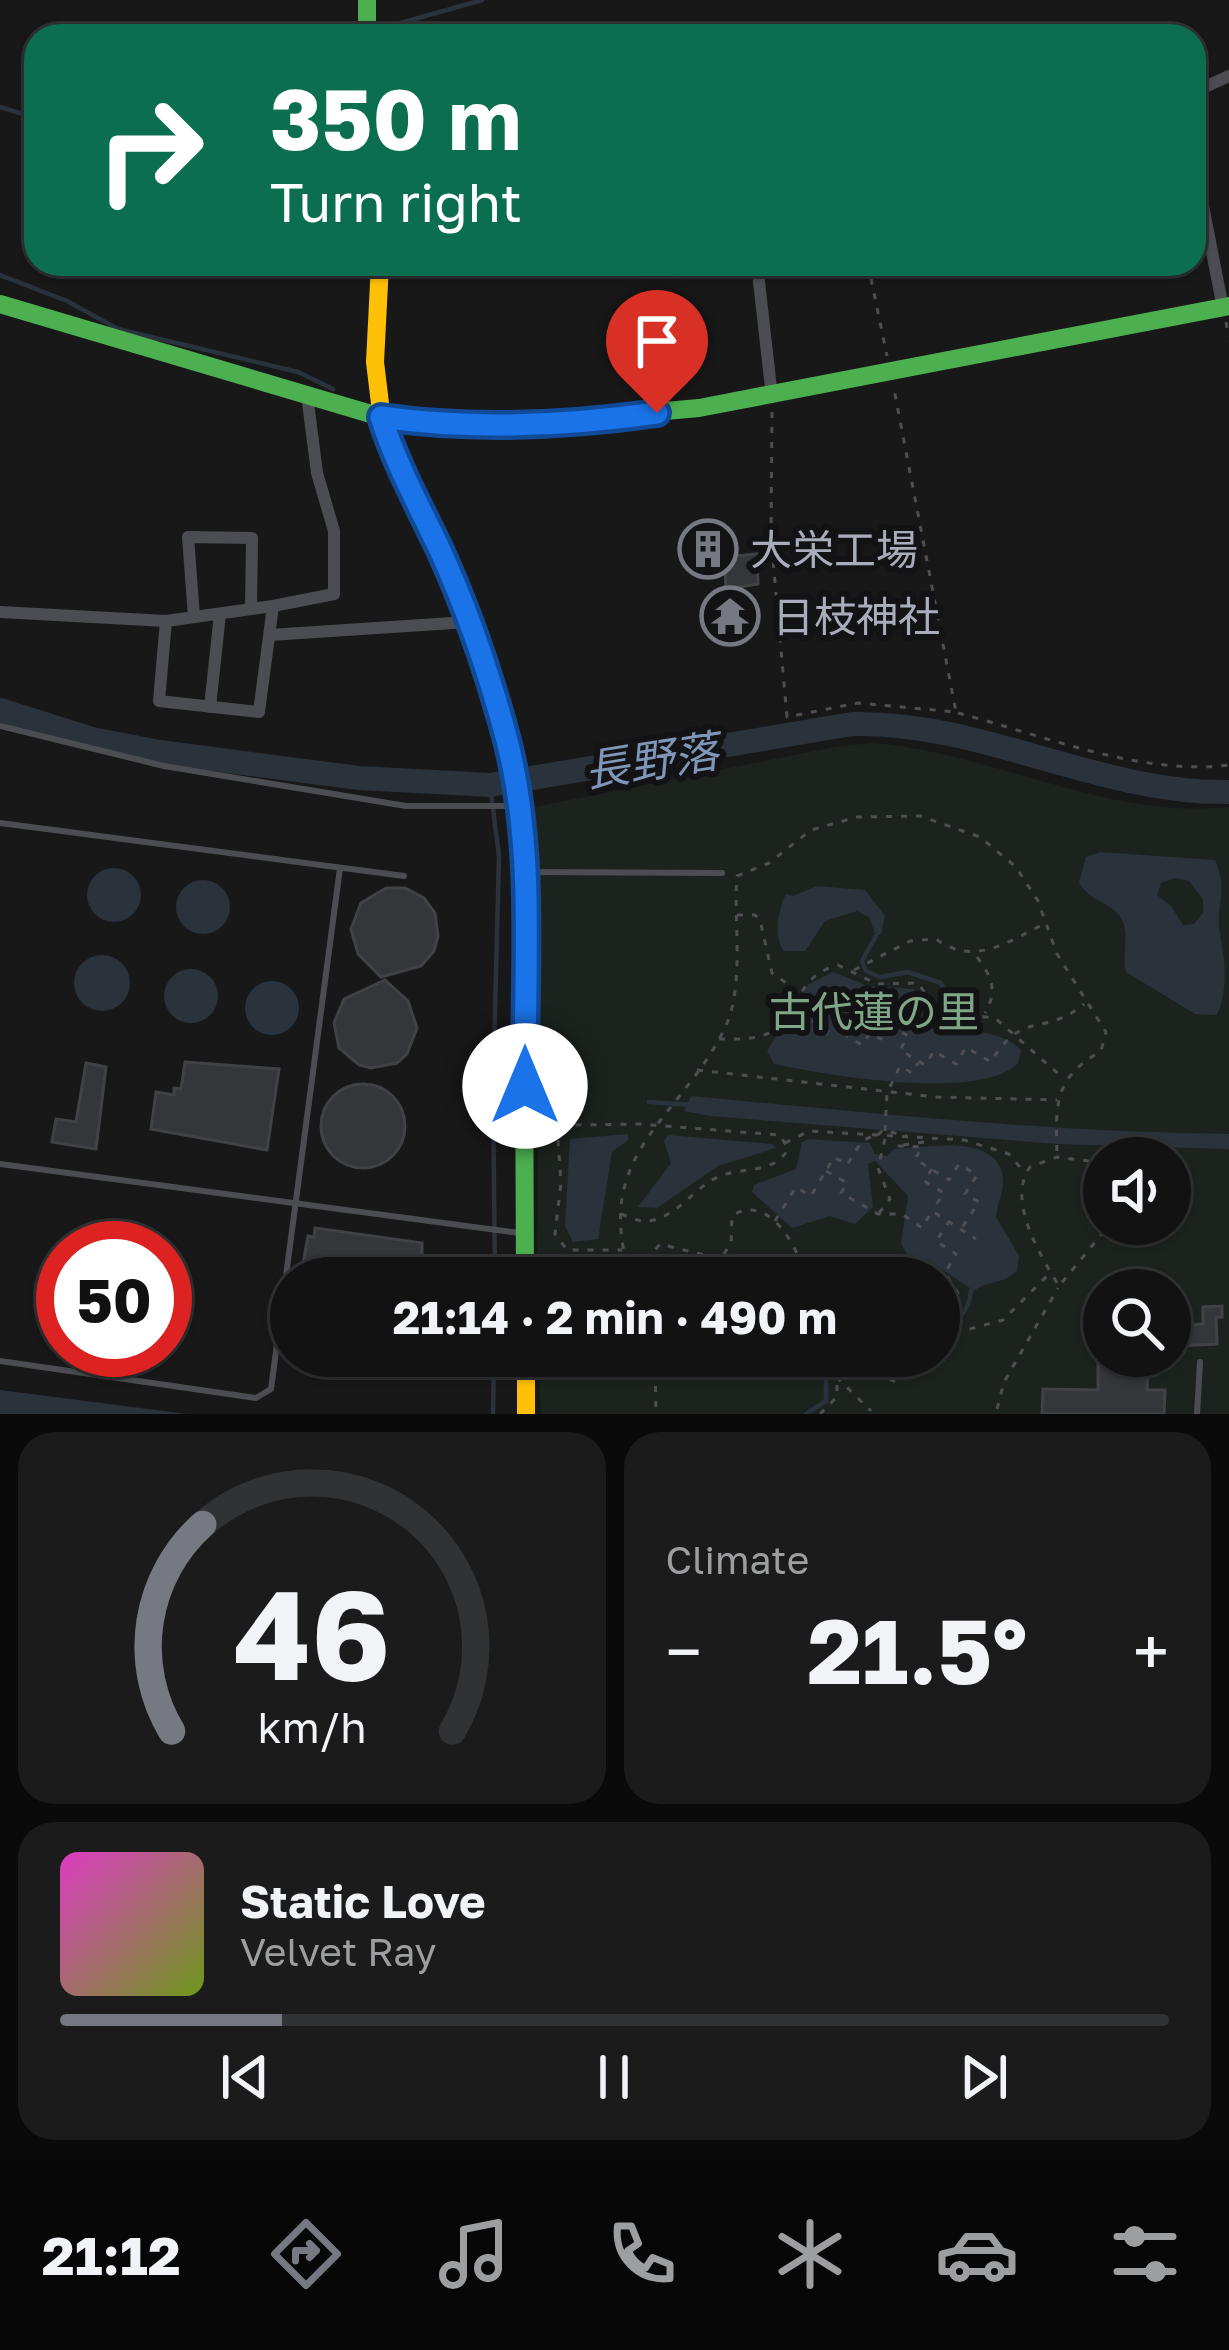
<!DOCTYPE html>
<html lang="en">
<head>
<meta charset="utf-8">
<style>
	:root { --surface:#121213; --page:#1b1b1c; --text:#f1f3f6; --muted:#9c9ea0; --line:#313233; --accent:#767882 }
	body { margin:0; font-family:"Golos Text","Noto Sans JP",sans-serif; background:var(--page); color:var(--text); height:100vh; display:flex; flex-direction:column; font-size:45px; white-space:nowrap }
	* { box-sizing:border-box; margin:0 }
	p { font-size:39px; color:var(--muted) }
	.icon { flex:none; width:66px; height:66px; fill:none; stroke:currentColor; stroke-width:2; stroke-linecap:round; stroke-linejoin:round }
	.map { position:relative; height:1414px; overflow:hidden }
	.sheet { display:flex; flex-direction:column; gap:18px; padding:18px; background:#0a0a0a; flex:1 }
	.sheet>* { flex:none }
	.guide { position:absolute; left:24px; top:24px; width:1182px; height:252px; border-radius:36px; box-shadow:0 3px 9px #0004,0 0 0 3px var(--line); background:#0b6e4f; color:#fff; overflow:hidden }
	.controls { position:absolute; left:1083px; top:1137px; display:grid; gap:24px }
	.controls a { display:grid; place-items:center; width:108px; height:108px; border-radius:50%; background:var(--surface); box-shadow:0 3px 9px #0004,0 0 0 3px var(--line); font-size:60px }
	.speed { position:absolute; left:36px; top:1221px; display:flex; gap:24px; font-size:60px; font-weight:700; text-align:center }
	.speed>* { display:grid; place-content:center; width:156px; height:156px; border-radius:50%; background:var(--surface); box-shadow:0 3px 9px #0004,0 0 0 3px var(--line); line-height:1 }
	.speed .limit { border:18px solid #d22; background:#fff; color:#111 }
	.pin { position:absolute; display:grid; place-items:center; width:102px; height:102px; color:#fff; margin:-123px -51px; border-radius:50% 50% 50% 0; rotate:-45deg; box-shadow:0 0 12px #0007 }
	.pin .icon { rotate:45deg }
	.me { position:absolute; width:132px; margin:-66px; rotate:0deg; stroke-linejoin:round; filter:drop-shadow(0 0 9px #0008) }
	.turn { display:flex; align-items:center; gap:42px; height:252px; padding:0 48px; font-size:54px }
	.turn .icon { width:156px; height:156px; stroke-width:2.5 }
	.turn b { display:block; font-size:84px; line-height:102px }
	.big { font-size:90px; font-weight:700; line-height:1.1 }
	.sheet .card { flex:1; display:flex; flex-direction:column; justify-content:center; gap:18px; min-width:0; padding:0 42px; border-radius:36px; background:var(--page) }
	.sheet .dial { align-items:center; gap:0 }
	.dial svg { height:312px; overflow:visible; fill:none; stroke:var(--line); stroke-width:7; stroke-linecap:round; text-anchor:middle }
	.dial text { fill:var(--text); stroke:none }
	.song { display:flex; align-items:center; gap:36px }
	.cover { width:144px; height:144px; border-radius:18px; background:linear-gradient(135deg,hsl(310 70% 55%),hsl(80 70% 35%)) }
	.played { height:12px; border-radius:6px; background:linear-gradient(90deg,var(--accent) 20%,var(--line) 20%) }
	.keys { display:flex; justify-content:space-around; direction:ltr }
	.heat { display:flex; justify-content:space-between; align-items:center; font-size:66px; direction:ltr }
	.sheet .tiles { flex:1; display:grid; gap:18px; grid-template-columns:1fr 1fr }
	.card:last-child { grid-column:span 2 }
	.trip { position:absolute; left:270px; top:1257px; width:690px; height:120px; border-radius:60px; background:var(--surface); box-shadow:0 3px 9px #0004,0 0 0 3px var(--line); font-weight:700; line-height:120px; text-align:center }
	.dock { display:flex; height:192px; justify-content:space-around; align-items:center; background:#070708; color:var(--muted) }
	.dock .icon { width:84px; height:84px }
	.dock .on { color:var(--accent) }
	.dock b { font-size:54px; color:var(--text) }
	.map>svg:first-child { display:block }
	.green { fill:#1c231e; fill-rule:evenodd }
	.water { fill:#2a323c; fill-rule:evenodd }
	.lines { fill:none; stroke-linecap:round; stroke-linejoin:round }
	.stream { stroke:#2a323c; stroke-width:4.5 }
	.river { stroke:#2a323c; stroke-width:24 }
	.building { fill:#353639; stroke:#414245; stroke-width:3 }
	.path { stroke:#4e4e53; stroke-width:3; stroke-dasharray:6 9; stroke-linecap:butt }
	.lane { stroke:#4c4d52; stroke-width:6 }
	.street { stroke:#4c4d52; stroke-width:12 }
	.fast { stroke:#4caf50; stroke-width:18 }
	.slow { stroke:#ffc107; stroke-width:18 }
	.route-casing { stroke:#114b97; stroke-width:30 }
	.route { stroke:#1a73e8; stroke-width:21 }
	.labels { text-anchor:middle; dominant-baseline:central; stroke-width:12; stroke-linejoin:round; paint-order:stroke }
	.poi-label { font-size:42px; fill:#a9acba; stroke:#131215; text-anchor:start }
	.park-label { font-size:42px; fill:#7fa686; stroke:#131215 }
	.water-label { font-size:45px; font-style:italic; fill:#7e96b7; stroke:#131215 }
</style>
</head>
<body>
<div class="map">
<svg width="1229" height="1414" viewBox="0 0 1229 1414">
	<rect width="100%" height="100%" fill="#181819"/>
	<path class="green" d="M874 743C993 753 1108 820 1229 807V1414H541L538 1356H939V1278H537L540 880 535 807 840 746ZM1104 1158H1170V1224H1104ZM1104 1290H1170V1356H1104Z"/>
	<g class="water">
		<path d="M1100 852 1215 860C1229 891 1215 906 1220 933 1225 964 1229 985 1217 1015L1195 1014 1126 972C1122 956 1129 936 1123 922 1115 902 1088 902 1079 882L1086 857ZM1175 878 1189 881 1203 899V913L1194 924 1183 925 1171 906 1157 895 1161 883Z"/>
		<circle cx="114" cy="895" r="27"/>
		<circle cx="203" cy="907" r="27"/>
		<path d="M817 886 865 890 885 916 881 934 876 936 869 917 857 911 825 921 805 951H784C773 937 778 909 786 894L793 896Z"/>
		<circle cx="102" cy="983" r="28"/>
		<circle cx="191" cy="996" r="27"/>
		<path d="M833 972 868 986 914 989 927 1024 936 1031 943 1026 947 1032C969 1029 1004 1032 1021 1050L1018 1063C981 1102 826 1075 774 1064L767 1051 809 984Z"/>
		<circle cx="272" cy="1008" r="27"/>
		<path d="M691 1096C870 1113 1050 1132 1229 1134V1149L1057 1144 710 1116 684 1111Z"/>
		<polygon points="628,1134 628,1140 612,1152 598,1239 573,1242 565,1226 570,1139"/>
		<polygon points="668,1135 772,1144 776,1148 718,1166 657,1208 638,1207 671,1163 664,1141"/>
		<path d="M808 1139 870 1143 875 1154 887 1156 894 1149C925 1148 999 1132 1003 1179 1004 1192 997 1204 996 1217L1019 1256 1017 1271C1004 1284 988 1280 974 1291L928 1260 908 1255 901 1244 908 1196 875 1161 868 1164 873 1207 855 1224 830 1216 792 1228 752 1192 754 1185 796 1169 802 1142Z"/>
		<polygon points="0,1390 187,1414 0,1414"/>
	</g>
	<g class="lines">
		<g class="stream">
			<polyline points="383,28 482,0"/>
			<polyline points="0,107 36,118"/>
			<polyline points="0,275 67,301 118,329 298,372 333,389"/>
			<polyline points="490,785 499,856 493,1089 495,1278"/>
			<polyline points="876,936 862,961 866,971 880,977 908,972 941,983 949,1001 943,1026"/>
			<polyline points="493,1089 518,1092"/>
			<polyline points="529,1093 583,1097"/>
			<polyline points="649,1102 691,1105"/>
			<path d="M939 1334C956 1323 970 1311 971 1290"/>
			<polyline points="493,1414 494,1356"/>
			<path d="M806 1414 826 1401V1373C849 1349 863 1367 891 1371L915 1356"/>
		</g>
		<path class="river" d="M0 710 92 739 159 752 359 778 490 785 852 724C982 721 1099 794 1229 792"/>
	</g>
	<g class="building">
		<polygon points="722,534 725,557 691,559 692,541"/>
		<polygon points="757,554 758,584 739,587 748,608 737,626 715,623 717,602 726,600 725,557"/>
		<polygon points="386,888 405,888 424,898 435,913 438,936 434,951 421,966 381,977 358,954 351,929 361,903"/>
		<polygon points="385,980 408,1001 417,1028 407,1054 397,1063 371,1068 359,1065 339,1048 334,1023 344,999"/>
		<polygon points="185,1062 279,1069 267,1150 151,1129 156,1092 174,1095 174,1088 181,1089"/>
		<polygon points="86,1063 106,1067 96,1149 52,1142 56,1119 76,1122"/>
		<circle cx="363" cy="1126" r="42"/>
		<polygon points="315,1228 422,1243 422,1277 308,1278 310,1266 303,1264 308,1236 314,1237"/>
		<polygon points="1222,1306 1222,1317 1216,1317 1217,1344 1176,1346 1175,1326 1203,1324 1203,1307"/>
		<polygon points="1098,1359 1148,1360 1147,1390 1165,1390 1164,1414 1042,1414 1043,1389 1098,1390"/>
	</g>
	<g class="lines">
		<g class="path">
			<polyline points="868,264 887,356"/>
			<polyline points="1226,322 1229,337"/>
			<polyline points="772,412 771,537 787,717 858,703 956,712 894,389"/>
			<path d="M958 713C1042 735 1141 776 1229 765"/>
			<polyline points="737,915 755,915 760,920 772,973 796,990"/>
			<path d="M977 957C992 977 998 991 985 1013"/>
			<path d="M854 970 910 941 936 939C974 967 1008 942 1046 923"/>
			<polyline points="797,998 818,1015 810,1027 825,1036 839,1011 856,1021 847,1036 862,1045 870,1033 881,1039 899,1008 911,1015 917,1005"/>
			<path d="M889 1025 908 1036 900 1050 925 1065 934 1051 956 1064 966 1047 991 1062C1023 1008 1044 1038 1084 1004"/>
			<path d="M719 1039C736 1039 754 1040 769 1033 803 1016 791 978 838 965L877 984 918 983 938 1012 995 1018 1063 1078"/>
			<polyline points="697,1070 936,1097 1057,1100"/>
			<polyline points="885,1131 887,1093 900,1066 912,1073 918,1063"/>
			<polyline points="878,1135 883,1130 907,1136"/>
			<polyline points="924,1142 896,1146 922,1147 915,1159 949,1180 959,1164 977,1175 965,1194 979,1202 961,1229"/>
			<polyline points="785,1143 809,1131 964,1140 1009,1154 1024,1172"/>
			<path d="M1104 1163 1057 1157 1030 1167C1006 1201 1041 1256 1059 1286L1110 1224"/>
			<polyline points="932,1169 924,1181 944,1193 933,1209"/>
			<polyline points="826,1171 847,1183 841,1193 878,1214 902,1214 922,1228 932,1211 976,1239"/>
			<polyline points="879,1213 890,1199 878,1168 885,1139"/>
			<path d="M621 1214C634 1219 643 1224 657 1219 682 1211 696 1186 720 1176 742 1167 775 1174 788 1149L780 1135 639 1124 572 1125 558 1140 561 1183 555 1234 567 1250H622"/>
			<polyline points="775,1221 796,1187 811,1196 834,1157 847,1165 862,1141 873,1136"/>
			<path d="M631 1278C591 1155 675 1124 723 1032 746 988 733 923 737 876L769 863 811 830 857 817 920 816 980 837 1016 867 1038 901 1057 954 1106 1032 1101 1051C1052 1079 1056 1106 1057 1157"/>
			<path d="M653 1278 652 1254 660 1244 720 1259 731 1244 732 1216C768 1191 800 1249 805 1278"/>
			<polyline points="955,1333 1003,1320 1050,1273"/>
			<polyline points="939,1343 953,1334 947,1314 958,1293 945,1273 956,1254 936,1241 948,1223"/>
			<polyline points="655,1356 656,1414"/>
			<polyline points="815,1356 871,1411"/>
			<polyline points="997,1409 1004,1382 1058,1288"/>
			<polyline points="820,1414 837,1397 837,1372 853,1366 894,1381 916,1369 926,1356"/>
		</g>
		<g class="lane">
			<polyline points="0,726 164,766 406,806 516,806"/>
			<polyline points="0,823 404,876"/>
			<polyline points="528,872 722,873"/>
			<polyline points="0,1164 520,1233"/>
			<polyline points="0,1361 256,1398 271,1389 340,868"/>
			<polyline points="1197,1414 1200,1362"/>
		</g>
		<g class="street">
			<polyline points="1194,92 1229,76"/>
			<polyline points="1194,160 1223,308"/>
			<polyline points="757,264 772,397"/>
			<polyline points="0,612 166,621 273,606"/>
			<polyline points="194,617 188,537 252,538 251,609"/>
			<polyline points="166,621 159,701 259,712 273,606 334,594 334,531 317,473 307,395"/>
			<polyline points="270,635 468,622"/>
			<polyline points="210,707 220,614"/>
		</g>
		<g class="fast">
			<polyline points="367,0 367,36"/>
			<polyline points="0,304 381,417 508,425 699,408 1229,306"/>
			<polyline points="524,1045 525,1278"/>
		</g>
		<g class="slow">
			<polyline points="380,264 375,362 382,420 471,628 513,779 524,857 524,1045"/>
			<polyline points="526,1356 526,1414"/>
		</g>
	</g>
	<g class="lines">
		<g class="route-casing">
			<path id="route" d="M525 1086C524 966 537 839 502 722 486 665 465 605 440 550 419 506 396 464 381 417 472 430 566 426 657 413"/>
		</g>
		<use href="#route" class="route"/>
	</g>
	<defs>
		<g id="building-ring" transform="scale(3)"><circle r="9.5" fill="#131215" stroke="#767882" stroke-width="1.5"/><path d="M-4-6H4V6H1V3H-1V6H-4ZM-2.5-4.3h1.7v1.8h-1.7ZM.8-4.3h1.7v1.8H.8ZM-2.5-1h1.7V.8h-1.7ZM.8-1h1.7V.8H.8Z" fill="#767882"/></g>
		<g id="temple-ring" transform="scale(3)"><circle r="9.5" fill="#131215" stroke="#767882" stroke-width="1.5"/><path d="M0-6L5-2H3V0L6.5 2.5H4V6H1.5V3h-3V6H-4V2.5H-6.5L-3 0V-2H-5Z" fill="#767882"/></g>
	</defs>
	<g fill-rule="evenodd">
		<use href="#building-ring" x="708" y="549"/>
		<use href="#temple-ring" x="730" y="616"/>
	</g>
	<g class="labels">
		<g class="poi-label">
			<text x="750" y="549">大栄工場</text>
			<text x="772" y="616">日枝神社</text>
		</g>
		<g class="park-label">
			<text x="874" y="1011">古代蓮の里</text>
		</g>
		<g class="water-label">
			<text transform="translate(651 760) rotate(-9)">長野落</text>
		</g>
	</g>
</svg>
<div class="controls">
<a><svg class="icon" aria-label="sound" viewBox="0 0 24 24"><path d="M4 9h4l5-4v14l-5-4H4zM17 9q2 3 0 6"/></svg></a>
<a><svg class="icon" aria-label="search" viewBox="0 0 24 24"><circle cx="10" cy="10" r="6"/><path d="M15 15l6 6"/></svg></a>
</div>
<div class="speed"><div class="limit">50</div></div>
<div class="pin" style="left:657px;top:413px;background:#d93025"><svg class="icon" aria-label="arrive" viewBox="0 0 24 24"><path d="M6 21V4h12l-3 4 3 4H6"/></svg></div>
<svg class="me" style="left:525px;top:1086px" viewBox="-20 -20 40 40"><circle r="19" fill="#fff"/><path d="M0-13L10 11 0 6-10 11z" fill="#1a73e8"/></svg>
<div class="trip">21:14 · 2 min · 490 m</div>
<div class="guide">
<div class="turn"><svg class="icon" aria-label="right" viewBox="0 0 24 24"><path d="M7 20v-9h11M14 6l5 5-5 5"/></svg><div><b>350 m</b>Turn right</div></div>
</div>
</div>
<section class="sheet">
<div class="tiles">
<div class="card dial"><svg viewBox="0 0 100 80">
<path d="M14 69A42 42 0 1 1 86 69"/>
<path d="M14 69A42 42 0 0 1 22 16" stroke="#767882"/>
<text x="50" y="56" font-size="32" font-weight="700">46</text>
<text x="50" y="72" font-size="11">km/h</text>
</svg></div>
<div class="card"><p>Climate</p>
<div class="heat"><a>−</a><b class="big">21.5°</b><a>+</a></div>
</div>
<div class="card">
<div class="song"><i class="cover"></i><div><b>Static Love</b><p>Velvet Ray</p></div></div>
<div class="played"></div>
<div class="keys"><svg class="icon" aria-label="previous" viewBox="0 0 24 24"><path d="M18 5L8 12l10 7zM5 5v14"/></svg><svg class="icon" aria-label="pause" viewBox="0 0 24 24"><path d="M8 5v14M16 5v14"/></svg><svg class="icon" aria-label="next" viewBox="0 0 24 24"><path d="M6 5l10 7-10 7zM19 5v14"/></svg></div>
</div>
</div>
</section>
<nav class="dock">
<b>21:12</b>
<svg class="icon on" aria-label="directions" viewBox="0 0 24 24"><path d="M12 3l9 9-9 9-9-9zM9 14v-3h6M13 9l2 2-2 2"/></svg>
<svg class="icon" aria-label="music" viewBox="0 0 24 24"><path d="M9 18V5l10-2v13"/><circle cx="6" cy="18" r="3"/><circle cx="16" cy="16" r="3"/></svg>
<svg class="icon" aria-label="phone" viewBox="0 0 24 24"><path d="M5 4h4l2 5-3 2q2 4 5 5l2-3 5 2v4C11 20 4 13 5 4z"/></svg>
<svg class="icon" aria-label="climate" viewBox="0 0 24 24"><path d="M12 3v18M4 7l16 10M4 17L20 7"/></svg>
<svg class="icon" aria-label="car" viewBox="0 0 24 24"><path d="M5 17H2v-5l4-1 3-4h7l3 4 3 1v5h-3M9 17h6M6 11h13"/><circle cx="7" cy="17" r="2"/><circle cx="17" cy="17" r="2"/></svg>
<svg class="icon" aria-label="filters" viewBox="0 0 24 24"><path d="M4 7h16M4 17h16"/><circle cx="9" cy="7" r="2"/><circle cx="15" cy="17" r="2"/></svg>
</nav>
</body>
</html>
